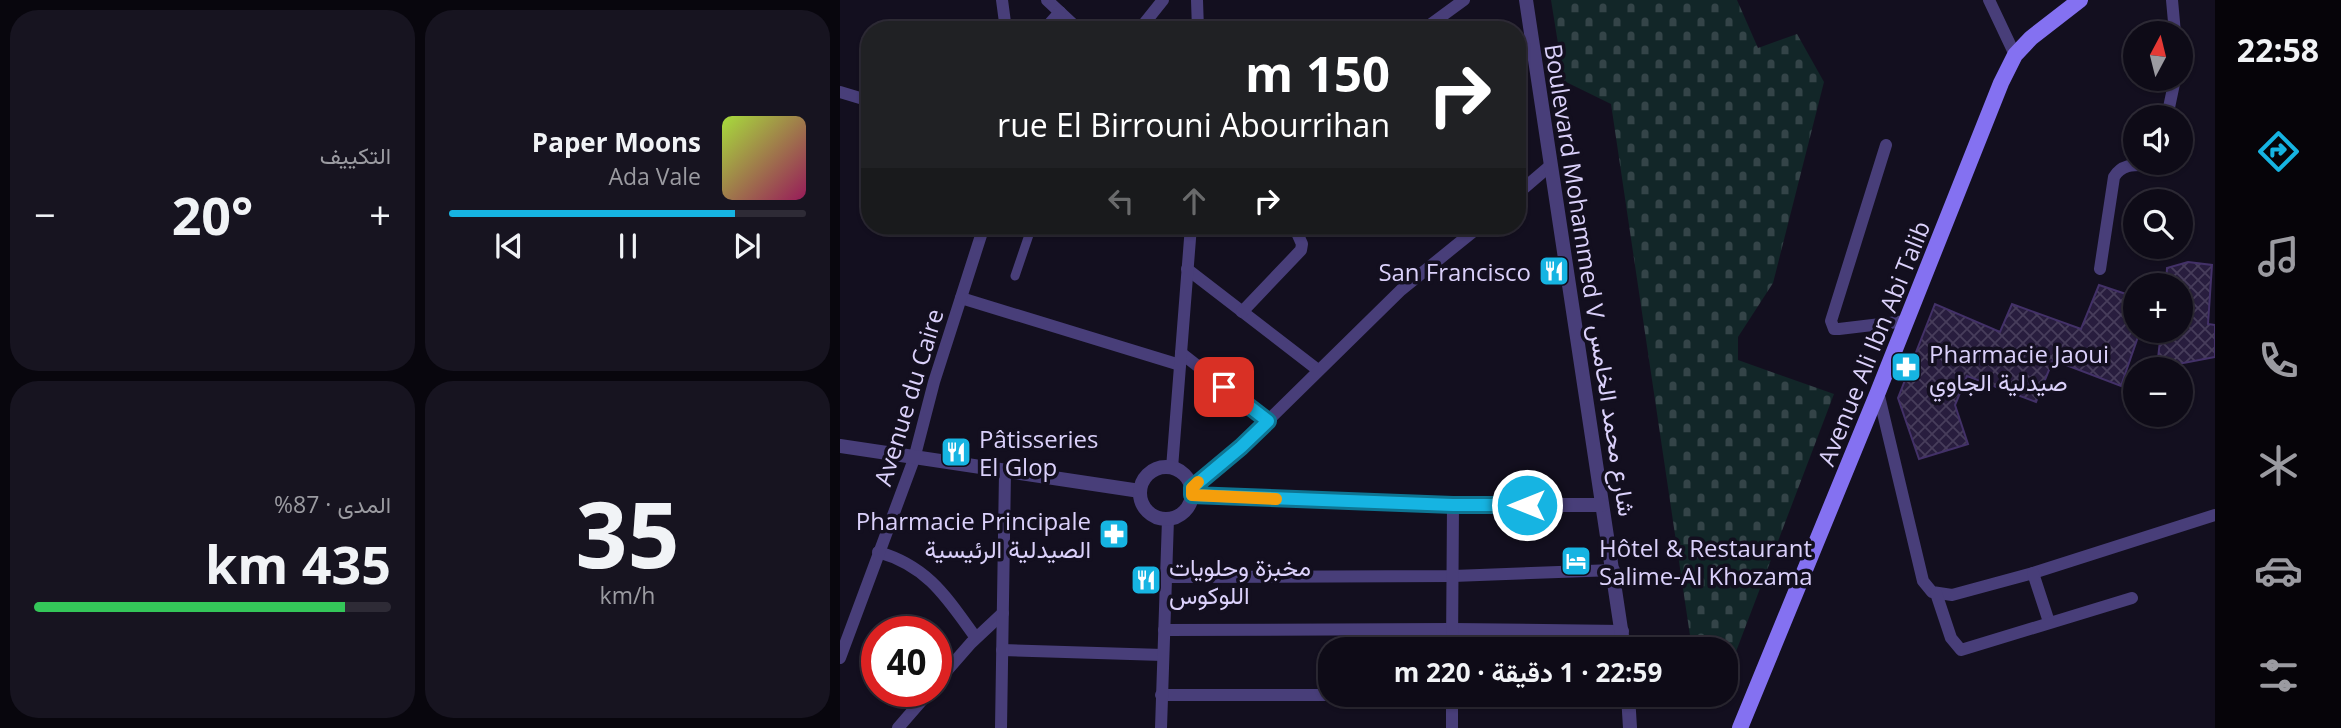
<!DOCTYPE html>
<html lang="ar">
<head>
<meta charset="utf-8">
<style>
	:root { --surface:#0e0b17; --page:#171420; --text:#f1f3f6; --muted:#9b9ba1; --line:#2e2b36; --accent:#16b4e2 }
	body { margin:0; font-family:"Open Sans",Vazirmatn,sans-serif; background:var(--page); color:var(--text); direction:rtl; height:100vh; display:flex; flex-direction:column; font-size:26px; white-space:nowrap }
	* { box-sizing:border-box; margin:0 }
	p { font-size:23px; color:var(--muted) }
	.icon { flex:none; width:38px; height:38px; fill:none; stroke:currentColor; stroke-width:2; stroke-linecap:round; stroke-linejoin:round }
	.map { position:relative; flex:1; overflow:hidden; direction:ltr }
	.side { display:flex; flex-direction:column; gap:10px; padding:10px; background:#08060d; width:840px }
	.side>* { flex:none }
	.guide { position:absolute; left:21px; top:21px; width:665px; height:214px; border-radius:28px; box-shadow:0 2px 5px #0004,0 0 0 2px var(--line); direction:rtl; background:#202124; color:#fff; overflow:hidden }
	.needle { width:46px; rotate:7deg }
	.buttons { position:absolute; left:1283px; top:21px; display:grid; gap:14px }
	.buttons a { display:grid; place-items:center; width:70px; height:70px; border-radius:50%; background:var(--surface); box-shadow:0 2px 5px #0004,0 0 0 2px var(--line); font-size:35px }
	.speed { position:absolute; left:21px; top:616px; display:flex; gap:14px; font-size:35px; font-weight:700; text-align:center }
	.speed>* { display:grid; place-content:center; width:91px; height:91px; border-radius:50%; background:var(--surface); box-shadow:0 2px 5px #0004,0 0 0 2px var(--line); line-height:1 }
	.speed .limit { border:10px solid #d22; background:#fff; color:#111 }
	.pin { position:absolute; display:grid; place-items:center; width:60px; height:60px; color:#fff; margin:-30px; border-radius:14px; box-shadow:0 4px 10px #0006 }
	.me { position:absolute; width:77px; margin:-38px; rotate:270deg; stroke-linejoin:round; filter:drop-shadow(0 0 5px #0008) }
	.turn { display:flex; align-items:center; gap:24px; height:147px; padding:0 21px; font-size:32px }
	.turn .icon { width:91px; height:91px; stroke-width:2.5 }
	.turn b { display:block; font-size:49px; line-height:60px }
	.lanes { display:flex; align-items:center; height:66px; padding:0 21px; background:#0003; justify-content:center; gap:35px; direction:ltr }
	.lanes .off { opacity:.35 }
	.big { font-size:52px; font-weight:700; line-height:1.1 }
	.side .tile { flex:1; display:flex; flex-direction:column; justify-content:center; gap:10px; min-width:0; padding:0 24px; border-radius:28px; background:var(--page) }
	.side .dial { align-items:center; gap:0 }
	.dial b { font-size:91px; line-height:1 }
	.song { display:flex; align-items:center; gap:21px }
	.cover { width:84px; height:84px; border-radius:10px; background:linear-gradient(135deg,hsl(80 70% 55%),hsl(330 70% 35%)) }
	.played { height:7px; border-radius:4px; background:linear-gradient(90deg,var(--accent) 80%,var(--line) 80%) }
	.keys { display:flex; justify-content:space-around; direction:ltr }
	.heat { display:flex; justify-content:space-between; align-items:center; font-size:38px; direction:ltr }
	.charge { height:10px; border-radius:5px; background:linear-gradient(90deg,#34c759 87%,var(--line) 0) }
	.side .tiles { flex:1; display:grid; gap:10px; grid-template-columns:repeat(2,1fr) }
	.trip { position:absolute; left:478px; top:637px; width:420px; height:70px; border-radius:28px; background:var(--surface); box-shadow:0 2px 5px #0004,0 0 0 2px var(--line); font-weight:700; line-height:70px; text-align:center; direction:rtl }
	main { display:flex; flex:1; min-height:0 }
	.dock { display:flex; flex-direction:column; width:126px; justify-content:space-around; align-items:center; background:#060409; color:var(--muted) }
	.dock .icon { width:49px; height:49px }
	.dock .selected { color:var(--accent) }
	.dock b { font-size:32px; color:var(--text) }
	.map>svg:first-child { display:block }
	.cemetery { fill:url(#cemetery-stones) }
	.building { fill:url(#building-cross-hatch); stroke:#433168; stroke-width:2 }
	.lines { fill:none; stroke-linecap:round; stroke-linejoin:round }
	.pedestrian { stroke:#483e79; stroke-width:9 }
	.minor { stroke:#483e79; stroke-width:12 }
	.tertiary { stroke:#483e79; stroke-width:14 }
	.secondary { stroke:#8471f1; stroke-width:16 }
	.route-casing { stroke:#0e7593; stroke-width:18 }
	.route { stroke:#16b4e2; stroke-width:12 }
	.slow { stroke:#f59e0b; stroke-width:12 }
	.labels { text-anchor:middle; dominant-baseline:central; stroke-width:7; stroke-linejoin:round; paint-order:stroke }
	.poi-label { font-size:24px; fill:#dbd1fb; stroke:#130f1f; text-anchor:start }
	.street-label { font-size:24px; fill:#dbd1fb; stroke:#130f1f }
</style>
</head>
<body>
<main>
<nav class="dock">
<b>22:58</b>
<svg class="icon selected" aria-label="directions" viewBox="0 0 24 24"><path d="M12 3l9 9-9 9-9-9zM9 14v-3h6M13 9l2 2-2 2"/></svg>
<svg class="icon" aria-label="music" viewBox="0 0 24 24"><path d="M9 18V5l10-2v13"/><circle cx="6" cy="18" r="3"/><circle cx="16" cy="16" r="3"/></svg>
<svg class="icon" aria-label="phone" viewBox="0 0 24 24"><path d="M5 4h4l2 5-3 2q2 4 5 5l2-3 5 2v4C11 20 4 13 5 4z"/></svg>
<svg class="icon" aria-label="climate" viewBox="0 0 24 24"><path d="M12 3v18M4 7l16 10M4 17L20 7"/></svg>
<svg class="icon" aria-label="car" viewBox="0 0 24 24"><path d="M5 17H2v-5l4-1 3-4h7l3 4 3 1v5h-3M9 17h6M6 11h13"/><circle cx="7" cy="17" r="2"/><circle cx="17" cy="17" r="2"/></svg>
<svg class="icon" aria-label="filters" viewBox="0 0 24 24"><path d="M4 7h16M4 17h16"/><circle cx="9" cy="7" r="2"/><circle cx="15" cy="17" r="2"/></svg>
</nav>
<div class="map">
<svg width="1375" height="728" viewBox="0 0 1375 728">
	<defs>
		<pattern id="cemetery-stones" width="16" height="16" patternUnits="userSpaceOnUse" patternTransform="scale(1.75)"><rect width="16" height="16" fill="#122628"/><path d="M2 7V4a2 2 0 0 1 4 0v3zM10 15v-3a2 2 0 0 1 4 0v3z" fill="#344448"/></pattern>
		<pattern id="building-cross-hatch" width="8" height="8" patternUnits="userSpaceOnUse" patternTransform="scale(1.75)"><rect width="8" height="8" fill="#281d3e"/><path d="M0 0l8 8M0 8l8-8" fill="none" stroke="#473d5b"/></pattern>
	</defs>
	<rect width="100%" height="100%" fill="#130f1f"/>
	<polygon class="cemetery" points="711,0 897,0 918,48 957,34 984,82 933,283 898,337 898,360 994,394 889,670 886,670 886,649 852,649 771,104 724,81"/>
	<g class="building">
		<polygon points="1348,262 1372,265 1368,324 1375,325 1375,357 1317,368 1321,331 1340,331 1340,285 1326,285 1327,268"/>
		<polygon points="1259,285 1295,297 1295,331 1300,331 1281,386 1213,360 1196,402 1127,376 1115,405 1128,444 1079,459 1058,398 1095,304 1160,332 1172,304 1241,329"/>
	</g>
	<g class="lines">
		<polyline class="pedestrian" points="175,276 192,226"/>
		<g class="minor">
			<polyline points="162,0 166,30"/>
			<polyline points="207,0 239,30"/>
			<polyline points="357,0 358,30"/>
			<polyline points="1149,0 1175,55"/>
			<polyline points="1332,0 1335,33"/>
			<polyline points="204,30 220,12"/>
			<polyline points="299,30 323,0"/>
			<polyline points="590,30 591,24 624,0"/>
			<polyline points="0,92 30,101"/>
			<polyline points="1327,117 1335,79"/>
			<polyline points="1046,145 991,321 994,329 999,329 1066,321"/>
			<polyline points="677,194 711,165"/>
			<polyline points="347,269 478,370"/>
			<path d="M1260 269 1274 177C1282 163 1296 165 1311 165L1313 163"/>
			<polyline points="121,298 340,365"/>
			<polyline points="402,312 461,250 462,244 454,226"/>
			<polyline points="341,353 428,421"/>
			<polyline points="1038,392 1083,581 1092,592 1112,595 1193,573 1375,515"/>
			<polyline points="332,468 351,226"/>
			<polyline points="352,488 401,447 561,290 640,226"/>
			<path d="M38 552C88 566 107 598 136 638"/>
			<polyline points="1193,573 1209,622"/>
			<polyline points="325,577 613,576 774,570"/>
			<polyline points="1096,593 1111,638 1121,650 1292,598"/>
			<polyline points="324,630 613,629 783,631"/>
			<polyline points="612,649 613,505"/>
			<polyline points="162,650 323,655"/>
			<polyline points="0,658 74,459 94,382 144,226"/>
			<polyline points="96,683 131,643 163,613"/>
			<polyline points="321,695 665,695"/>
			<polyline points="612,695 612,728"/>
			<polyline points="58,728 90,691"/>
			<polyline points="161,728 165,472"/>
			<polyline points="321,728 328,519"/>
		</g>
		<g class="tertiary">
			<polyline points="686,0 784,649"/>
			<polyline points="0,446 300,491"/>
			<circle cx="326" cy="493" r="26"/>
			<polyline points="352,495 613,505 762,505"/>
			<polyline points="788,695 790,728"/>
		</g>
		<polyline class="secondary" points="900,728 1038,392 1161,83 1175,55 1191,38 1240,0"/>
	</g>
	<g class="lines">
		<g class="route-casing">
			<polyline id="route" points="384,387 428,421 401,447 352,488 352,495 613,505 687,505"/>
		</g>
		<use href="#route" class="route"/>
		<polyline class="slow" points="358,482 352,488 352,495 436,499"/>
	</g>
	<defs>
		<g id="restaurant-square" transform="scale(1.575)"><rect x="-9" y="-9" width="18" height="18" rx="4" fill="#16b4e2" stroke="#130f1f"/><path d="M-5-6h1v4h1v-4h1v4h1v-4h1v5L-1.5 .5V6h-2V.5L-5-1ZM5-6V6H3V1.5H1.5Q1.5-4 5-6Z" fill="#fff"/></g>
		<g id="pharmacy-square" transform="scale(1.575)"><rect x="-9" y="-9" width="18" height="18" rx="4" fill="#16b4e2" stroke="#130f1f"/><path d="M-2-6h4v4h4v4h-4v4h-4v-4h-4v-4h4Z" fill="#fff"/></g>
		<g id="hotel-square" transform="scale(1.575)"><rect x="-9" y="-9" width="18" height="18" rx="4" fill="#16b4e2" stroke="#130f1f"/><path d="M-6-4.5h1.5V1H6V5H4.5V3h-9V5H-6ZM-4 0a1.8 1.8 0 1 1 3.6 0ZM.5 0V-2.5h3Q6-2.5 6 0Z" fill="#fff"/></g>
	</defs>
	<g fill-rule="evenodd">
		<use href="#restaurant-square" x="714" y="271"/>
		<use href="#pharmacy-square" x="1066" y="367"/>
		<use href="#restaurant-square" x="116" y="452"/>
		<use href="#pharmacy-square" x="274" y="534"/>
		<use href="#hotel-square" x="736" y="561"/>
		<use href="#restaurant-square" x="306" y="580"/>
	</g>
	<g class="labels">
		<g class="poi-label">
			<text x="691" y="271" text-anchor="end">San Francisco</text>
			<text x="1089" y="353">Pharmacie Jaoui<tspan x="1089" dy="28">صيدلية الجاوي</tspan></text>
			<text x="139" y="438">Pâtisseries<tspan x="139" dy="28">El Glop</tspan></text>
			<text x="251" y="520" text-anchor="end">Pharmacie Principale<tspan x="251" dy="28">الصيدلية الرئيسية</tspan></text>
			<text x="759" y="547">Hôtel &amp; Restaurant<tspan x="759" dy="28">Salime-Al Khozama</tspan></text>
			<text x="329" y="566">مخبزة وحلويات<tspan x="329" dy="28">اللوكوس</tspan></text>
		</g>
		<g class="street-label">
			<text transform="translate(751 280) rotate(81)">Boulevard Mohammed V شارع محمد الخامس</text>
			<text transform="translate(1033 343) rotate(-68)">Avenue Ali Ibn Abi Talib</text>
			<text transform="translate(68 397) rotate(-73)">Avenue du Caire</text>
		</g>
	</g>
</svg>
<div class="buttons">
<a><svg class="needle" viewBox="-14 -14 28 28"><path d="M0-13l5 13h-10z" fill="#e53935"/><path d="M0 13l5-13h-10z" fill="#9b9ba1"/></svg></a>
<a><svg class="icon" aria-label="sound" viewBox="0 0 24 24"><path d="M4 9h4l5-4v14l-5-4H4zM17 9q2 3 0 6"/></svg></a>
<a><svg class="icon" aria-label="search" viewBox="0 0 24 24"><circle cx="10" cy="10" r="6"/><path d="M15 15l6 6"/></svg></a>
<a>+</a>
<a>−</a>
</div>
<div class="speed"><div class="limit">40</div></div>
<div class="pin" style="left:384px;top:387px;background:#d93025"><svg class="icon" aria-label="arrive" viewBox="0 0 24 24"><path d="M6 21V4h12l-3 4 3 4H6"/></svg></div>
<svg class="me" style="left:687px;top:505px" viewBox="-20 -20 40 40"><circle r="17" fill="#16b4e2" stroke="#fff" stroke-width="3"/><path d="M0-11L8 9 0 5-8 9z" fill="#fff"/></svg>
<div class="trip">22:59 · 1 دقيقة · 220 m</div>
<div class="guide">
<div class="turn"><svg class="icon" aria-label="right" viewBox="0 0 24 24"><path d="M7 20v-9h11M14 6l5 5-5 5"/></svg><div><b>150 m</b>rue El Birrouni Abourrihan</div></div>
<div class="lanes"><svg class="icon off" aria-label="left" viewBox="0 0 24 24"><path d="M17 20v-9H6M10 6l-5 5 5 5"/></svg><svg class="icon off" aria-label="ahead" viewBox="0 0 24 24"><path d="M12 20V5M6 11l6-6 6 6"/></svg><svg class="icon" aria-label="right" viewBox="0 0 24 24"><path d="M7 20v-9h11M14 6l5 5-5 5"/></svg></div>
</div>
</div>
<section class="side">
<div class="tiles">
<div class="tile">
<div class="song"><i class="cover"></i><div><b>Paper Moons</b><p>Ada Vale</p></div></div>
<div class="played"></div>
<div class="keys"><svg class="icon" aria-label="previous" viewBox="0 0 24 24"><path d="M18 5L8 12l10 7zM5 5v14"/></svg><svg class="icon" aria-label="pause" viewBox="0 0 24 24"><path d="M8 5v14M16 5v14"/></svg><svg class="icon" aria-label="next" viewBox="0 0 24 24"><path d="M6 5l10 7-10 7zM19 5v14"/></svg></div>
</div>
<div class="tile"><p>التكييف</p>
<div class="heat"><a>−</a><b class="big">20°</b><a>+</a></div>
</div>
<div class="tile dial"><b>35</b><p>km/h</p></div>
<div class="tile"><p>المدى · 87%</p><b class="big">435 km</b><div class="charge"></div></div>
</div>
</section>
</main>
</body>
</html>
